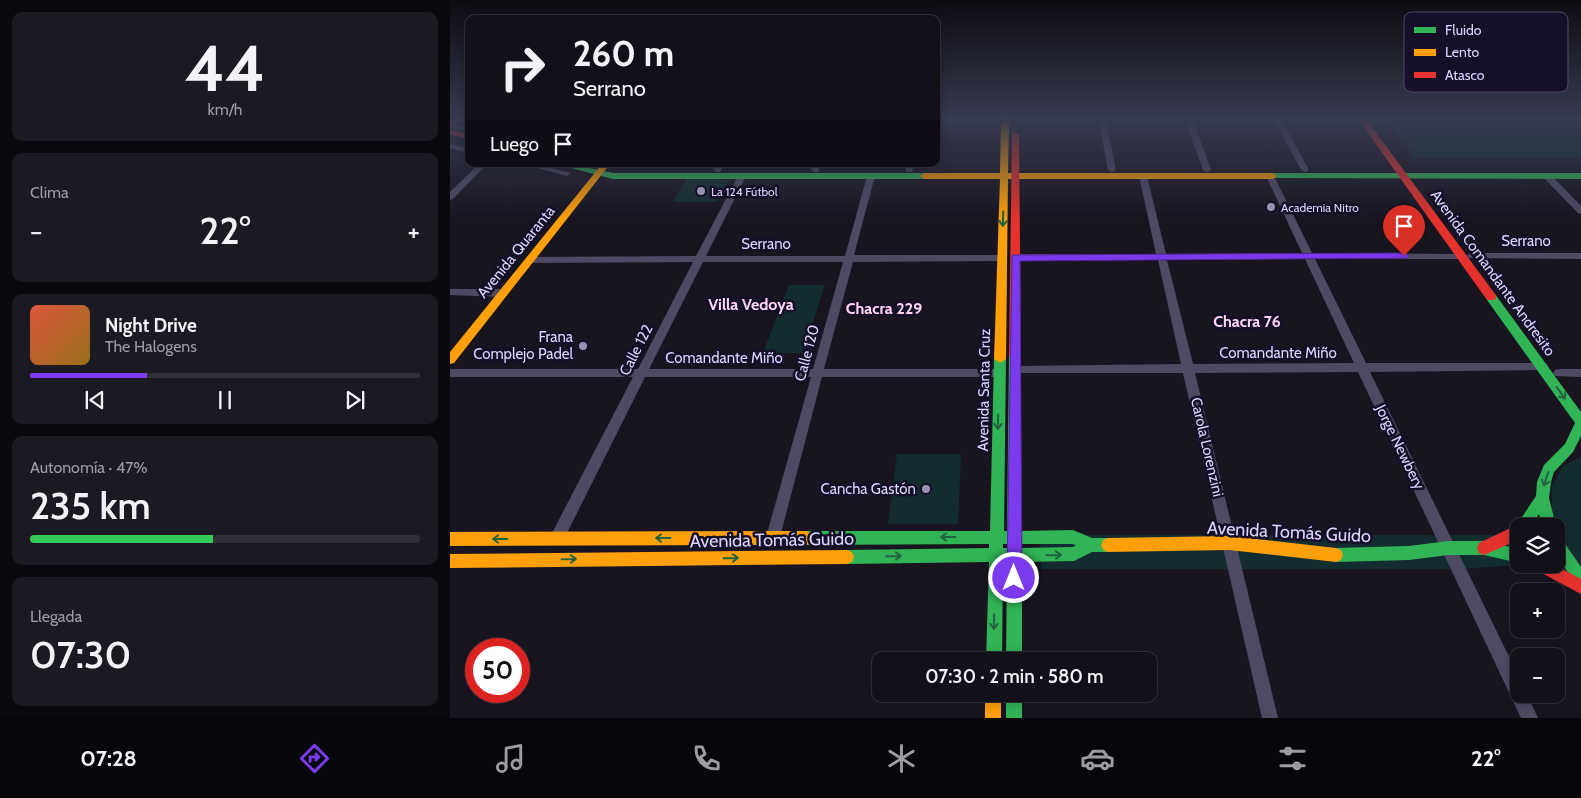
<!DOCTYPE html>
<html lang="es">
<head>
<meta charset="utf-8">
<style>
	:root { --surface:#121019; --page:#1b1922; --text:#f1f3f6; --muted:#9c9da2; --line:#313038; --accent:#7c3aed }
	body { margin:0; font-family:Cabin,sans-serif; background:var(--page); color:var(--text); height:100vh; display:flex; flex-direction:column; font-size:19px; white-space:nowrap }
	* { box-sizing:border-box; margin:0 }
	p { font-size:16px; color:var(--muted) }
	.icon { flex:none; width:28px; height:28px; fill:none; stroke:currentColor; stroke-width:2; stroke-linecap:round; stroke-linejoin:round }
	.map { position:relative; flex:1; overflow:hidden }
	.details { display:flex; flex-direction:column; gap:12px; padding:12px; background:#0a090e; width:450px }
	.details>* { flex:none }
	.hud { position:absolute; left:15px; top:15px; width:475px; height:152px; border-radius:10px; box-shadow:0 2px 12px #0003,0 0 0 1px var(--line); background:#121019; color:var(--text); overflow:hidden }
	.fabs { position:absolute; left:1060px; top:518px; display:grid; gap:10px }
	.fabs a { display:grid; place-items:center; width:55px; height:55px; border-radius:10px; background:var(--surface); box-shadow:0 2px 12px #0003,0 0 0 1px var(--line); font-size:25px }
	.speed { position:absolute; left:15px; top:638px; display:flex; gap:10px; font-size:25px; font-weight:700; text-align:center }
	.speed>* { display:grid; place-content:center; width:65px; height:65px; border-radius:50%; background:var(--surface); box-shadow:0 2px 12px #0003,0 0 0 1px var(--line); line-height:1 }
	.speed .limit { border:8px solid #d22; background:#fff; color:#111 }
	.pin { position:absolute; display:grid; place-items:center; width:42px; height:42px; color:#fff; margin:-51px -21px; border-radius:50% 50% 50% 0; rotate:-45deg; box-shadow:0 0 5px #0007 }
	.pin .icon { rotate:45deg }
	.me { position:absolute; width:55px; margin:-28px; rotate:0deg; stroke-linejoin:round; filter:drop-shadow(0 0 4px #0008) }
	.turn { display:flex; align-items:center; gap:18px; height:105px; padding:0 25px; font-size:22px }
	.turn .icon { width:65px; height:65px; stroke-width:2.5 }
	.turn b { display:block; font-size:35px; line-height:42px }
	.then { display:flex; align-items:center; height:48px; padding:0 25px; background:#0003; gap:10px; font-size:19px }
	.big { font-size:38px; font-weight:600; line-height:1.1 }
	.details .tile { flex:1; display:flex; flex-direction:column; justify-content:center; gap:8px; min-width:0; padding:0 18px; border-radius:10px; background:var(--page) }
	.details .dial { align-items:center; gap:0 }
	.dial b { font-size:65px; line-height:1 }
	.song { display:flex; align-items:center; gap:15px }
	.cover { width:60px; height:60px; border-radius:8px; background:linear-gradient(135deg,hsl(10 70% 55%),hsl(40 70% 35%)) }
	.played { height:5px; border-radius:2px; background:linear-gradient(90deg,var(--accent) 30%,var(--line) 30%) }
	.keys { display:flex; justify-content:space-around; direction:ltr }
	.heat { display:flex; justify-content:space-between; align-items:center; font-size:28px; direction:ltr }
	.charge { height:8px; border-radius:4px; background:linear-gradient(90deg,#34c759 47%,var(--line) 0) }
	.trip { position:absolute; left:422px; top:652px; width:285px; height:50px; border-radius:10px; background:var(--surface); box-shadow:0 2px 12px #0003,0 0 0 1px var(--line); font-weight:600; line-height:50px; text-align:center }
	.menu { display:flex; height:80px; justify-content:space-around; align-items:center; background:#07060a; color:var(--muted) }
	.menu .icon { width:35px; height:35px }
	.menu .active { color:var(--accent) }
	.menu b { font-size:22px; color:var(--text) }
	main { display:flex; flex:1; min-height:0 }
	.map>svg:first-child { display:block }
	.green { fill:#132c2f }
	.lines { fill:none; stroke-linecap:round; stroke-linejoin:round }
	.street { fill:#4d4a62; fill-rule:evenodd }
	.fast { fill:#30b455; fill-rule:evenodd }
	.slow { fill:#ff9f0a; fill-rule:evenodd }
	.jam { fill:#e5322d; fill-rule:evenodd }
	.oneway { stroke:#22623e }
	.route { fill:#7c3aed; stroke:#51269a }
	.poi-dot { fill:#9892b1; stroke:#150f27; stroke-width:2 }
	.labels { text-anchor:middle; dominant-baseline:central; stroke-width:5; stroke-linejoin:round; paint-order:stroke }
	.far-poi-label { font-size:12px; fill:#ddd5ff; stroke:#150f27; text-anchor:start }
	.street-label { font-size:15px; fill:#ddd5ff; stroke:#150f27 }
	.poi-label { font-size:15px; fill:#ddd5ff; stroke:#150f27; text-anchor:end }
	.neighbourhood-label { font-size:16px; font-weight:bold; fill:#ffd7ee; stroke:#150f27 }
	.near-street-label { font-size:18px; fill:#ddd5ff; stroke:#150f27 }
	.key { fill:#150f27; stroke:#514a68; stroke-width:1 }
	.key-label { font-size:14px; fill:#ddd5ff }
</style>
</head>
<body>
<main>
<section class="details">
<div class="tile dial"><b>44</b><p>km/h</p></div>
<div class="tile"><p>Clima</p>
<div class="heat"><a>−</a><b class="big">22°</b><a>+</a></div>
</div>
<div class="tile">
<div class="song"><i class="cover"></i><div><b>Night Drive</b><p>The Halogens</p></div></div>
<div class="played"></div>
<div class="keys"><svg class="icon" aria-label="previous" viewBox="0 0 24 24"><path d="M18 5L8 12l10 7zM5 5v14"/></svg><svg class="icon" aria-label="pause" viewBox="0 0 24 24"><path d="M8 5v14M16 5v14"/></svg><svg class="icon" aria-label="next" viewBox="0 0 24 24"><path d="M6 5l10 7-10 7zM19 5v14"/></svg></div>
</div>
<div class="tile"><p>Autonomía · 47%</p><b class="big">235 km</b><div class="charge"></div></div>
<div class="tile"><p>Llegada</p><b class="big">07:30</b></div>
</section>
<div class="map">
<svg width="1131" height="718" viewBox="0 0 1131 718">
	<rect width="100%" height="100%" fill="#181521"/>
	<g class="green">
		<polygon points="935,119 1131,119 1131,158 965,158"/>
		<polygon points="237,178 279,180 267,202 223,202"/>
		<polygon points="339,285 375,285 353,353 313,353"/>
		<polygon points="447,454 511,454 508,524 438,524"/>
		<polygon points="1131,456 1131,568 1115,545 1102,513 1102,486 1113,466"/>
		<polygon points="590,535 1063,535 1069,541 1069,564 1088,564 1008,569 591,569"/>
	</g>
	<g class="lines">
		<g class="street">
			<polygon points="486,119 557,119 559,121 555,123 486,123"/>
			<polygon points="562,119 906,119 902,121 832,121 859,170 855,172 851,170 825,121 744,122 761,170 757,172 753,170 736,122 656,122 666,170 662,172 658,170 649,122 565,122"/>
			<polygon points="0,123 19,128 19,132 0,127"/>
			<polygon points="0,144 19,148 19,153 0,148"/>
			<polygon points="29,164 37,164 3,199 0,200 0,192"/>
			<polygon points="72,164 86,164 121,173 117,176"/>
			<polygon points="266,164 274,164 270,172 267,172 263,170"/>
			<polygon points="363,164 371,164 368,172 365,172 361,170"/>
			<polygon points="456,164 464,164 462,172 456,172"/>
			<path d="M292 173 296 176 256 256H395L417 176 421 173 425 176 404 255H551L556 258 551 261 403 262 374 369H549L553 370 555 373 553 376 549 377H372L330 537 328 542 323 544 318 542 316 537 361 377H195L112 543 107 545 102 543 100 538 102 533 183 377H0V369H188L243 262 80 263 75 260 80 257 246 256 288 176ZM253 262H393L363 369H199Z"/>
			<path d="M693 173 697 176 716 254 852 253 816 176 820 173 824 176 862 253 1014 254 1016 256 1014 258 1011 259H865L916 363H1096L1098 366 1096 369 1092 370 920 372 1069 677V694H1077L1088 718H1071L908 372 745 373 828 718H812L733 373H561L559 370 561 367 565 366 731 364 708 260H565L560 257 565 254H706L689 176ZM855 259 904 363 743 364 717 260Z"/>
			<polygon points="1097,173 1100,174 1131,206 1131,214 1128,213 1094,178 1093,176"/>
			<polygon points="1022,253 1131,253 1131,259 1019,258 1017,256 1019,254"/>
			<polygon points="0,289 53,289 58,293 53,297 0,295"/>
			<polygon points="1109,369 1131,369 1131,377 1105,376 1103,373 1105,370"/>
		</g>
		<g class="fast">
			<polygon points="106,164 120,164 163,173 474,173 478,176 474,179 163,179"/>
			<polygon points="823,173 1131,173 1131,179 820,178 819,176"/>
			<polygon points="1041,293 1045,294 1131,412 1131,436 1123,452 1104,472 1101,482 1099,498 1106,526 1092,526 1089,514 1081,526 1069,526 1069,531 1066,526 1086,496 1087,482 1094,465 1115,444 1125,423 1037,300 1036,297"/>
			<path d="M565 352 571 356V531L623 530 642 538H658L663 540 665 545 663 550 658 552H642L624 561 572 562V661H556L557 562H553L552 661H536L539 562 397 564 392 562 390 557 392 552 397 550 539 548V544L356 545 351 543 349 538 351 533 356 531H540L544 359 550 355 556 359 554 531H557L559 356ZM553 544H557V548H553ZM571 544H622L626 545 623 547 571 548Z"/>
			<polygon points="1106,536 1111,538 1131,567 1131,586 1126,584 1106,555"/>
			<polygon points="998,541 1034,541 1069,549 1069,563 1034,555 998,555 959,560 886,562 881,560 879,555 881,550 886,548 959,546"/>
			<rect x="556" y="694" width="16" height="24"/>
		</g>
		<g class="slow">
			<polygon points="551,119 559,119 558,173 823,173 827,176 823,179 558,179 556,359 550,363 544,359 550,179 474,179 470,176 474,173 550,173"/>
			<polygon points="152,164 160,164 4,363 0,364 0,352"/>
			<polygon points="356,531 361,533 363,538 361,543 356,545 0,546 0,532"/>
			<polygon points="779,536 886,548 891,550 893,555 891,560 886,562 779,550 658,552 653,550 651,545 653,540 658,538"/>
			<polygon points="397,550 402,552 404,557 402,562 397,564 0,568 0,554"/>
			<rect x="535" y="694" width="16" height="24"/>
		</g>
		<g class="jam">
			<polygon points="908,119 916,119 1045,294 1046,297 1045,300 1037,300"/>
			<polygon points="0,130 19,135 19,139 0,134"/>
			<polygon points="562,132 569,134 571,356 565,360 559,356"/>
			<polygon points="1069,524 1074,526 1069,526 1068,540 1034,555 1029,553 1027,548 1029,543"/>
			<polygon points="1082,564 1103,564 1131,579 1131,594 1084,569"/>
		</g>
	</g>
	<defs><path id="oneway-shaft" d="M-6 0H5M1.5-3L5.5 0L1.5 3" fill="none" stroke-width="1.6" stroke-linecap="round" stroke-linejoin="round" transform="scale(1.25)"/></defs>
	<g class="oneway">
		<use href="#oneway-shaft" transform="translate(553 219) rotate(92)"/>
		<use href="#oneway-shaft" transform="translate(1111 393) rotate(54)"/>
		<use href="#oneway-shaft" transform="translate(548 422) rotate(91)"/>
		<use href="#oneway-shaft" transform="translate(1096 479) rotate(109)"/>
		<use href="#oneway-shaft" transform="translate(498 537) rotate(180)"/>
		<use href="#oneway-shaft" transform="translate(213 538) rotate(180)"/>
		<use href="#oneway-shaft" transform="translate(50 539) rotate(180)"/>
		<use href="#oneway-shaft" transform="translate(604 555) rotate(-1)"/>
		<use href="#oneway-shaft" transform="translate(444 556) rotate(-1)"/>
		<use href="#oneway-shaft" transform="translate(281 558) rotate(-1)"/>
		<use href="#oneway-shaft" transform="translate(119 559) rotate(-1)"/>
		<use href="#oneway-shaft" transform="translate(544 622) rotate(91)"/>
	</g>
	<linearGradient id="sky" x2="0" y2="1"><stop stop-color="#0d0c12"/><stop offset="0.54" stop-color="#373b4e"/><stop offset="1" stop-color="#373b4e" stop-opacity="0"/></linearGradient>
	<rect width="1131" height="220" fill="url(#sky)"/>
	<polygon class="route" points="954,253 958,254 958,258 570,261 572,578 569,584 564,586 559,584 557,578 562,255"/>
	<g class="poi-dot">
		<circle cx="251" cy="191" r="5"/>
		<circle cx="821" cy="207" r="5"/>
		<circle cx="133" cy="346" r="5"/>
		<circle cx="476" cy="489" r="5"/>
	</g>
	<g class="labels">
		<g class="far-poi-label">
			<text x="261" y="191">La 124 Fútbol</text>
			<text x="831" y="207">Academia Nitro</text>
		</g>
		<g class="street-label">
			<text x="1076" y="241">Serrano</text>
			<text x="316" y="244">Serrano</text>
			<text transform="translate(66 252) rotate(-51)">Avenida Quaranta</text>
			<text transform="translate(1043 273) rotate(54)">Avenida Comandante Andresito</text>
			<text transform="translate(186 350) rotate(-63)">Calle 122</text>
			<text transform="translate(357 353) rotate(-75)">Calle 120</text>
			<text x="828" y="353">Comandante Miño</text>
			<text x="274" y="358">Comandante Miño</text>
			<text transform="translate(534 390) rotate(-89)">Avenida Santa Cruz</text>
			<text transform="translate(757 447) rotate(77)">Carola Lorenzini</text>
			<text transform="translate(950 447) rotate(64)">Jorge Newbery</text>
		</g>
		<g class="poi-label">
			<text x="123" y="337">Frana<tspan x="123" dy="17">Complejo Padel</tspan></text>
			<text x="466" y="489">Cancha Gastón</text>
		</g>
		<g class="neighbourhood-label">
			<text x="301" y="304">Villa Vedoya</text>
			<text x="434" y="308">Chacra 229</text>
			<text x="797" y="321">Chacra 76</text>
		</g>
		<g class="near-street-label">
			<text transform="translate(839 532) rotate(3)">Avenida Tomás Guido</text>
			<text transform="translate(322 540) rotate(-1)">Avenida Tomás Guido</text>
		</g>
	</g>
	<rect x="954" y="12" width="164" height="80" rx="8" class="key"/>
	<rect x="964" y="27" width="22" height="6" fill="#30b455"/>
	<rect x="964" y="49" width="22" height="7" fill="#ff9f0a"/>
	<rect x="964" y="72" width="22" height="6" fill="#e5322d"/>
	<g class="key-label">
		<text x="995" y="35">Fluido</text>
		<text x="995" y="57">Lento</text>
		<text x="995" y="80">Atasco</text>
	</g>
</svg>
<div class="fabs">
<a><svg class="icon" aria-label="layers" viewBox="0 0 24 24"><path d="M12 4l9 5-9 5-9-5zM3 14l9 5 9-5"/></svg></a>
<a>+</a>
<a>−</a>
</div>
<div class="speed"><div class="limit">50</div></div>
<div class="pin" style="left:954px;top:256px;background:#d93025"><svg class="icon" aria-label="arrive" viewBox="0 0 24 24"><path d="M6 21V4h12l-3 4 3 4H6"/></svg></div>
<svg class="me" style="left:564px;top:578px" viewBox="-20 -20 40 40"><circle r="17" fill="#7c3aed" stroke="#fff" stroke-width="3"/><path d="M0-11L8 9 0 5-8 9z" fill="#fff"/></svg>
<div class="trip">07:30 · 2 min · 580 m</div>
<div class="hud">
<div class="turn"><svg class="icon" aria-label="right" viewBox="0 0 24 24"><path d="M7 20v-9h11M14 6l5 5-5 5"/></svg><div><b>260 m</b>Serrano</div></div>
<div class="then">Luego<svg class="icon" aria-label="arrive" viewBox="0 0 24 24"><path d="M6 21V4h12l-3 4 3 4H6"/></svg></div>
</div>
</div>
</main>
<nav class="menu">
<b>07:28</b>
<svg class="icon active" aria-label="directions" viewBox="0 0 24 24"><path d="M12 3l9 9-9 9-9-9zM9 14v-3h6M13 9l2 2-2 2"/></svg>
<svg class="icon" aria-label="music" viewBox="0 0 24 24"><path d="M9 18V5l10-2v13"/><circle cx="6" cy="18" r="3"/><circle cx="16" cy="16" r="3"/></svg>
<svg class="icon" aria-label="phone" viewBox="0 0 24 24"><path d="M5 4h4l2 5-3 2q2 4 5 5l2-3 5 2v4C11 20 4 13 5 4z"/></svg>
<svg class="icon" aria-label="climate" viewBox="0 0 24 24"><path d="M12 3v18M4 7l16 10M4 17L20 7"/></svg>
<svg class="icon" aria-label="car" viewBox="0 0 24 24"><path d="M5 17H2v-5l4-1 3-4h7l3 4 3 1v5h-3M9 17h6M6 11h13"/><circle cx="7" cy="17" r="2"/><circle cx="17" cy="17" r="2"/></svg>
<svg class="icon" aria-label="filters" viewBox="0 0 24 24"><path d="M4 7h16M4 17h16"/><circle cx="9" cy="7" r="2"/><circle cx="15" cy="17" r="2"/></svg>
<b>22°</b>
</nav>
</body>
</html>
